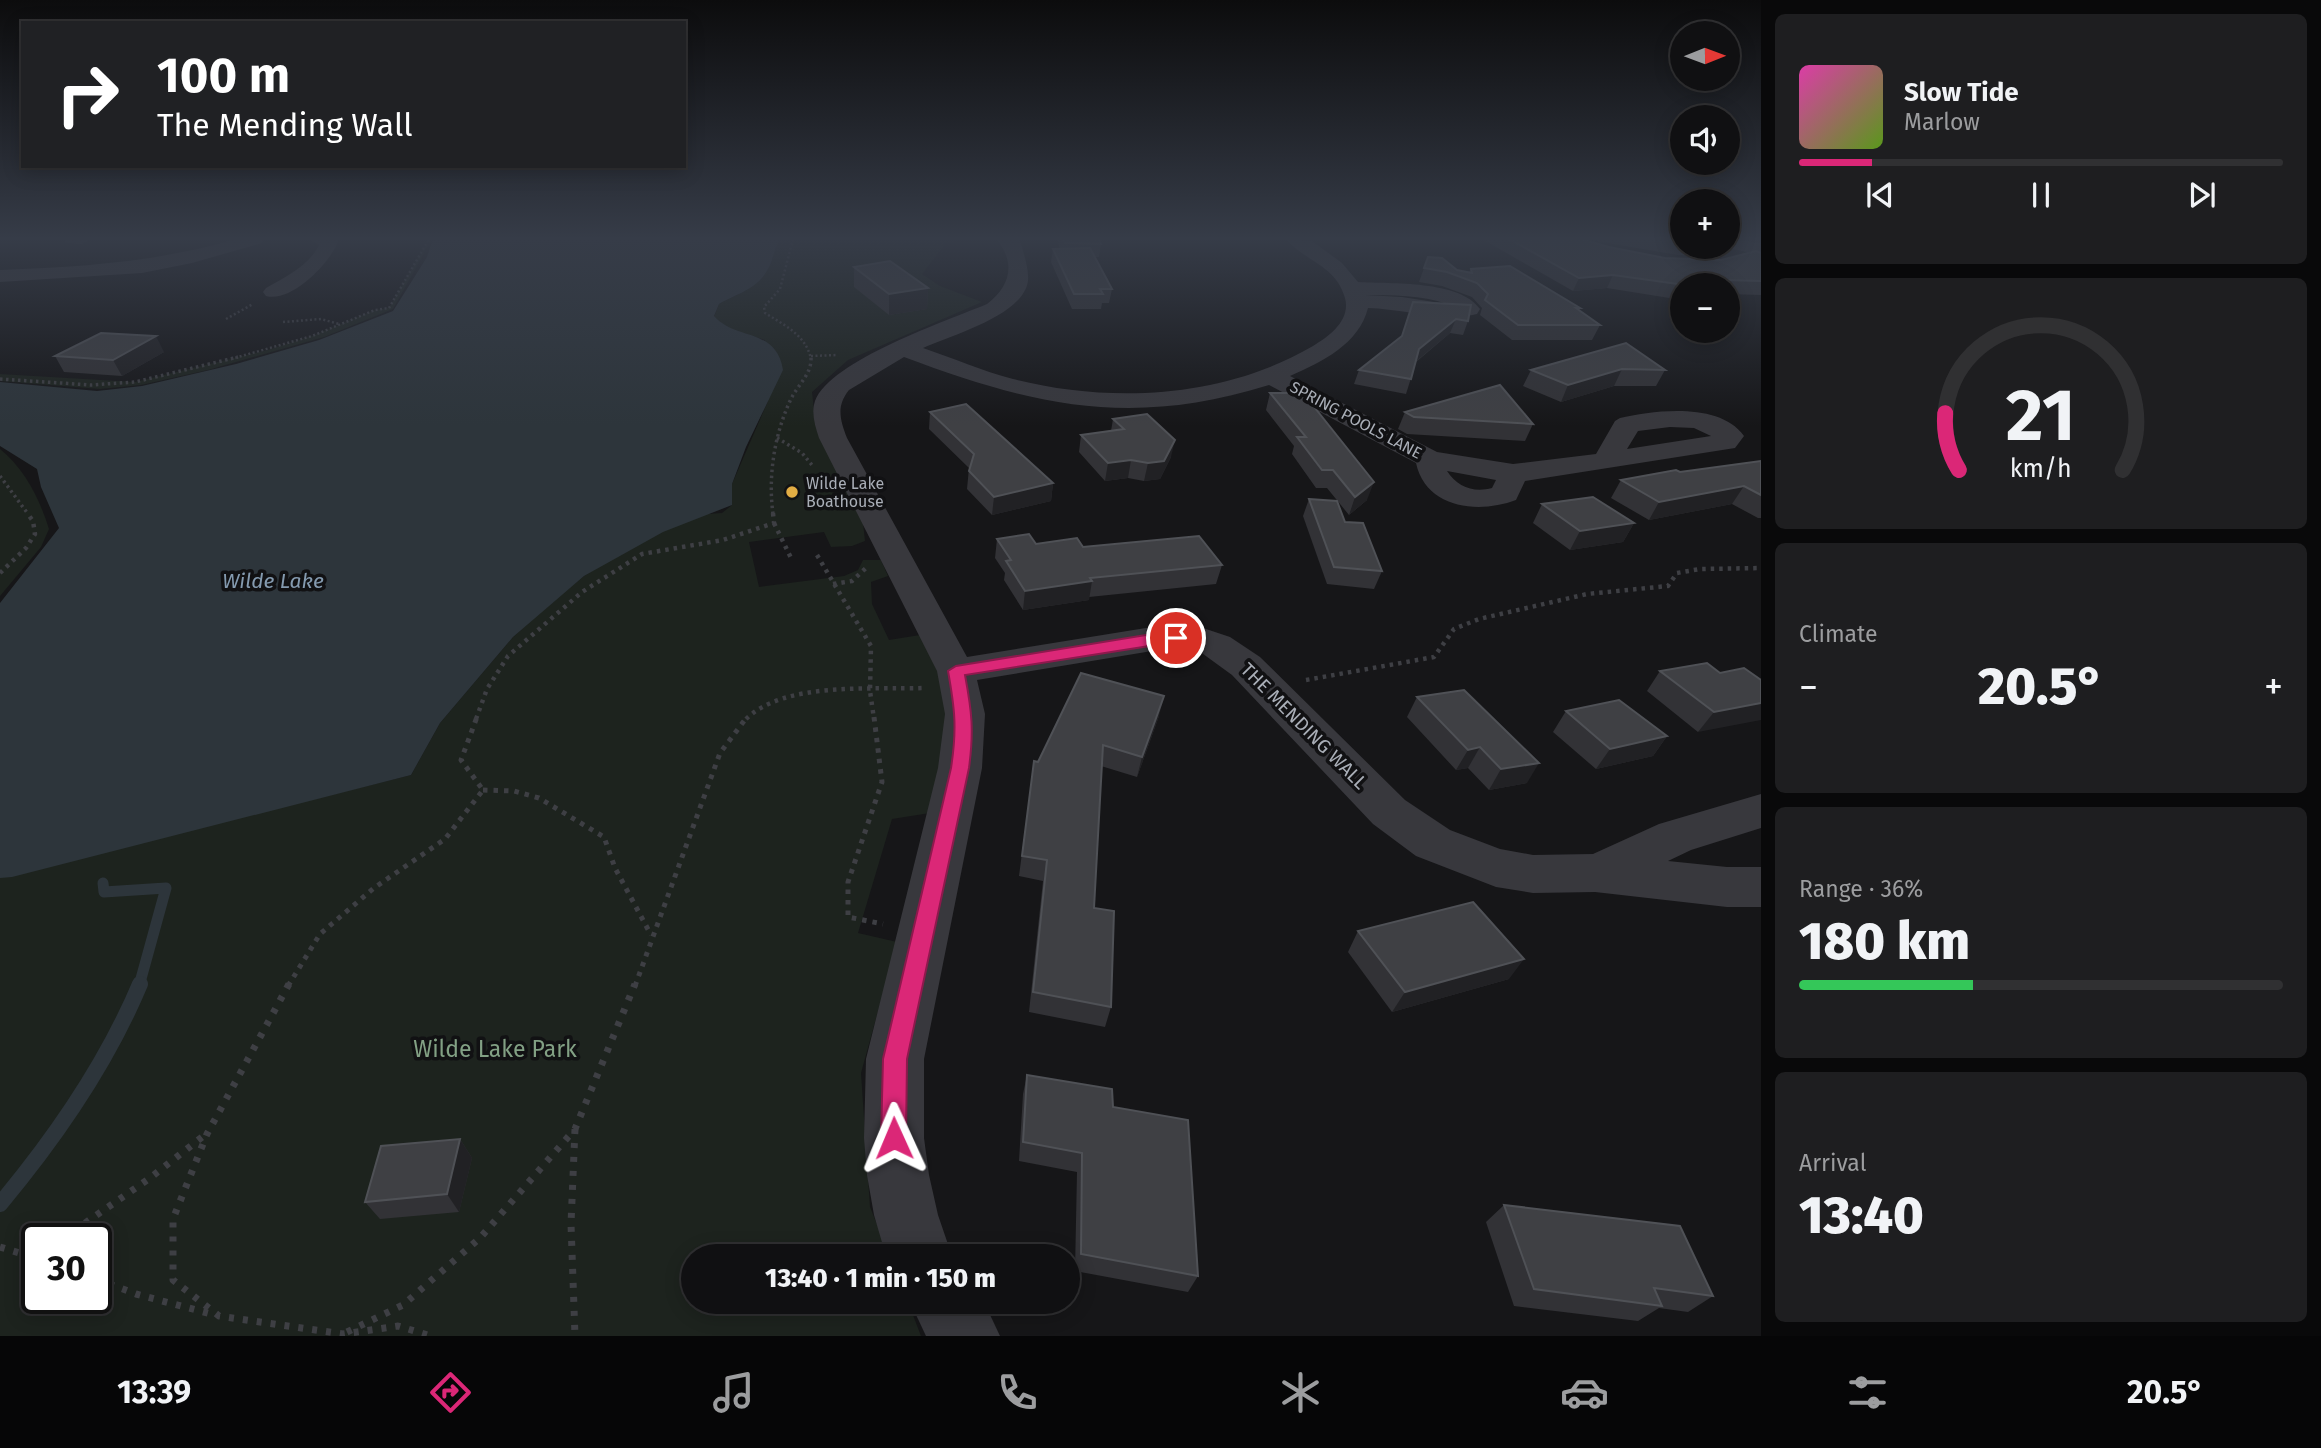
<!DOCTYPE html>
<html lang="en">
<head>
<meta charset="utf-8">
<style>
	:root { --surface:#101012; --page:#1e1e20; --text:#f1f3f6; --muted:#9c9d9f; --line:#303032; --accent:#db2777 }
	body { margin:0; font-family:"Fira Sans",sans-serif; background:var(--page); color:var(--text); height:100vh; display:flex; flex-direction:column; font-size:26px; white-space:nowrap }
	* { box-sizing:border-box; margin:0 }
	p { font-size:23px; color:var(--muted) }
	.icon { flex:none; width:38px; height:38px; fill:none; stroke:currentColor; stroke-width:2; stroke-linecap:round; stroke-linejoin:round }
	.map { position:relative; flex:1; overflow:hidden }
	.sheet { display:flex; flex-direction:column; gap:14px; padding:14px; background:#09090a; width:560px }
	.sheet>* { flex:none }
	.banner { position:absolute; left:21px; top:21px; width:665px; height:147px; border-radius:0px; box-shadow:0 4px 18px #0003,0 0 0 2px var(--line); background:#202124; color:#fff; overflow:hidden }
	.needle { width:46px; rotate:89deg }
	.tools { position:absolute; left:1670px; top:21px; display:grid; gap:14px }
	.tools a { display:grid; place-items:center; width:70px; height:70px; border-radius:50%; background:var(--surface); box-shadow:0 4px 18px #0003,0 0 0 2px var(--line); font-size:35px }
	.speed { position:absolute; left:21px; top:1223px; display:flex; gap:14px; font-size:35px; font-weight:700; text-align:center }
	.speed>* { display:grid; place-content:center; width:91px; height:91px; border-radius:50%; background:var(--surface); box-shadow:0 4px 18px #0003,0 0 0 2px var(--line); line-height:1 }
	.speed .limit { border:4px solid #111; border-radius:10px; background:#fff; color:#111 }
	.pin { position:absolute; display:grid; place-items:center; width:60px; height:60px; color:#fff; margin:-30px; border:4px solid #fff; border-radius:50%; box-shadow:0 2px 7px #0007 }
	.me { position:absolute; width:77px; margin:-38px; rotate:359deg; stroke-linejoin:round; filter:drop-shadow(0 0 5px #0008) }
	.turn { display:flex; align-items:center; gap:24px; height:147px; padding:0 21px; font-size:32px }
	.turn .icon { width:91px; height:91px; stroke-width:2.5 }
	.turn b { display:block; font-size:49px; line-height:60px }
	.big { font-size:52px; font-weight:800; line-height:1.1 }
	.sheet .card { flex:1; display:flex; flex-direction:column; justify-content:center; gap:10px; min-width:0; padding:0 24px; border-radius:10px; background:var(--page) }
	.sheet .dial { align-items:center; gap:0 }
	.dial svg { height:182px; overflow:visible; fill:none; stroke:var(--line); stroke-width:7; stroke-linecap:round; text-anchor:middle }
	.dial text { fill:var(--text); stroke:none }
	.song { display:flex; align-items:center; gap:21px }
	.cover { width:84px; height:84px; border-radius:10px; background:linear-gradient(135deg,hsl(320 70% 55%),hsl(90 70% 35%)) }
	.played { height:7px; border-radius:4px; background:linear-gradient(90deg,var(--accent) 15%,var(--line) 15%) }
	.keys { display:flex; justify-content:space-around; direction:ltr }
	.heat { display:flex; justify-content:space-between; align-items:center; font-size:38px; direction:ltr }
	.charge { height:10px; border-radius:5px; background:linear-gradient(90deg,#34c759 36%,var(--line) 0) }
	.trip { position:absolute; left:681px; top:1244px; width:399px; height:70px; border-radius:35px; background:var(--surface); box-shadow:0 4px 18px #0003,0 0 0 2px var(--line); font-weight:800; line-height:70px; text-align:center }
	.dock { display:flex; height:112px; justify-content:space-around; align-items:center; background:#060607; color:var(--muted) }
	.dock .icon { width:49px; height:49px }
	.dock .active { color:var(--accent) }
	.dock b { font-size:32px; color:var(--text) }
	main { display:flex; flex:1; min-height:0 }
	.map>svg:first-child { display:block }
	.green { fill:#1d231e; fill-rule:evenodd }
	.water { fill:#2d353b }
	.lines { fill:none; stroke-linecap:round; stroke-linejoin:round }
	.stream-far1 { stroke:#2d353b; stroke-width:11 }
	.stream { stroke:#2d353b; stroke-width:16 }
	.path-far4 { stroke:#3e3f44; stroke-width:2.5; stroke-dasharray:2 2.5; stroke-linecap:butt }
	.path-far3 { stroke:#3e3f44; stroke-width:3.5; stroke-dasharray:2.5 3.5; stroke-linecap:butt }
	.path-far2 { stroke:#3e3f44; stroke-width:4.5; stroke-dasharray:3.5 5; stroke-linecap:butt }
	.path-far1 { stroke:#3e3f44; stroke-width:5; stroke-dasharray:4.5 6; stroke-linecap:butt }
	.path { stroke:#3e3f44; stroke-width:7; stroke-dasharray:5 9; stroke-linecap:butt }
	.minor { fill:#38383d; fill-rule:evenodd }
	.wall { fill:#323236 }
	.shaded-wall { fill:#212124 }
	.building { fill:#3f4044; stroke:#4f5156; stroke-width:2 }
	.route { fill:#db2777; stroke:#8e194d; stroke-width:2 }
	.poi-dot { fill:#e2ad44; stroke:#111113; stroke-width:2.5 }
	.labels { text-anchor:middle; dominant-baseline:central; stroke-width:7; stroke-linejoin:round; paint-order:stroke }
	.far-street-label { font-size:16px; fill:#a9aeb7; stroke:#111113 }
	.far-poi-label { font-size:16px; fill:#a9aeb7; stroke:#111113; text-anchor:start }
	.street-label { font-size:19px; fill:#a9aeb7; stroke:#111113 }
	.water-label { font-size:21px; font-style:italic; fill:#849aaf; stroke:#111113 }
	.near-park-label { font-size:23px; fill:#82a084; stroke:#111113 }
</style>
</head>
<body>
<main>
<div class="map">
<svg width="1761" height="1336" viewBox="0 0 1761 1336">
	<rect width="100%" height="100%" fill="#161618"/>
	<g class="green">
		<polygon points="429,239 432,239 393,309 324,337 208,370 141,385 100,389 0,381 0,374 135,382 271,349 312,336 375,310 389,308"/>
		<path d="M781 239H978L947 242 922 274 940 286 982 302 848 360 812 392 815 419 863 523 865 541 852 546 831 547 824 532 749 542 759 587 844 576 858 570 863 560H881L888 576 871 582 872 604 889 640 920 635 942 680 947 728 930 813 892 819 858 933 897 942 861 1073 870 1207 890 1256H693V1302H908L921 1336H0V877L411 775 440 723 513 637 546 607 584 576 647 537 707 514 722 513 732 505V484L768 401 765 340 722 326 714 317 719 304C737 293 757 290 768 269 774 259 773 249 781 239ZM37 1239H96V1298H37Z"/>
		<path d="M0 449C25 469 40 500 49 529L41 547 0 596Z"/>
	</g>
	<path class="water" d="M433 239H781C773 249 774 259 768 269 757 290 737 293 719 304L714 316C736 341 776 327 783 370L746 447 732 484V505L663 532 584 576 513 637 440 723 411 775 12 877 0 878V603L59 528 41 487 37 469 0 446V382L97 391 142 386 236 364 319 340 393 311 427 257Z"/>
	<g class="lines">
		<polyline class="stream-far1" points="103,883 104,892 166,888 139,986"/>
		<path class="stream" d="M0 1204C56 1137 106 1065 140 984"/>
		<g class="path-far4">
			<path d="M793 239 780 289 764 307 765 313C784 325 806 335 811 359"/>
			<polyline points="226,319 253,304"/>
			<polyline points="283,322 321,319 339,324"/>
			<polyline points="811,356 838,355"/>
			<polyline points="231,359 312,336 375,310 389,308 429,239"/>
		</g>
		<g class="path-far3">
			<polyline points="0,379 91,385 135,382 238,357"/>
			<polyline points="777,438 802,453 812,465"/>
			<polyline points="0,476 28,514"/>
			<path d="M773 514C768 477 774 436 790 401 797 385 812 375 811 357"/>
		</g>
		<g class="path-far2">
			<polyline points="774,523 791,558"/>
			<polyline points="817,555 871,646 870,691 874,719"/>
			<polyline points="0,573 26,548 35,534 33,521 27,513"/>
			<polyline points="833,584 852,581 867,567"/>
			<polyline points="1306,680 1434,657 1454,629 1479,619 1587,594 1668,586 1677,573 1700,569 1761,568"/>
			<polyline points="476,719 487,689 508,656 582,592 642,554 723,540 774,523 773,513"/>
			<path d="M746 719C785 681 872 690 924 688"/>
		</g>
		<g class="path-far1">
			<polyline points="874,717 882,782 848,882 848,917 883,924"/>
			<polyline points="483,790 514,791 539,798 604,837 615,868 651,935"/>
			<polyline points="288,986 320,934 374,888 445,839 483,790 461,760 477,717"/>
			<polyline points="635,986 720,753 747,717"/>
		</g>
		<g class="path">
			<polyline points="289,984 207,1134 173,1219 173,1280 219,1316 343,1334 398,1326 431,1336"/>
			<polyline points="575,1129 571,1224 575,1336"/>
			<polyline points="62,1239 150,1178 206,1134"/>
			<polyline points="0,1247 23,1254 37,1251"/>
			<polyline points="96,1279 136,1294 215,1315"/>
			<polyline points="347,1332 403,1305 480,1238 575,1129 635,984"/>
		</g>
		<g class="minor">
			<polygon points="63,239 91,239 82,244 66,243"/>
			<path d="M236 239H265L262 243 192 263 142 273 0 282V270C81 267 157 262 236 239Z"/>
			<path d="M310 239H336L338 242C329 264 291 303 266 296L263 292 266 288C285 277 309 266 319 245Z"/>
			<path d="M996 239H1018L1021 243C1024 255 1029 269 1028 281 1023 316 951 335 923 348 953 358 982 371 1013 379 1112 404 1224 398 1313 346 1330 336 1351 320 1345 298 1336 265 1304 261 1286 239L1312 241 1342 263 1358 282C1391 284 1460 280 1480 309L1477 314C1444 322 1403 309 1368 308 1359 344 1322 362 1290 376L1437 452 1513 464 1596 454 1615 421 1620 418C1655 410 1720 402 1744 436L1735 448 1525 481 1516 500C1479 514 1426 509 1416 463L1269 385C1131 428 1035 406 904 357L849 390C836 406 840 420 847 438L967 657 1152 627 1203 628 1230 637 1260 657 1405 800 1450 830 1500 849 1533 855 1593 854 1659 824 1761 794V828L1691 850 1668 861 1727 867H1761V907H1727L1595 892 1533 893 1496 887 1416 856 1373 824 1232 675 1199 651H1152L977 680 985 714 982 768 924 1059V1138L929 1175 938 1215 952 1256H886L874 1215 867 1175 864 1138 866 1059 938 768 945 714 937 671 819 438C815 426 811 413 815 401 831 360 947 321 987 304 1011 286 1016 262 996 239ZM1365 295C1391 295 1422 295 1447 304L1402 297ZM1670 427 1694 428 1711 436 1627 449 1638 431ZM1447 471 1496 480 1492 488C1474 493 1457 487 1447 471Z"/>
			<polygon points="1727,239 1761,243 1761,255 1724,247 1727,247"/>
			<polygon points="910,1302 984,1302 1000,1336 926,1336"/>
		</g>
	</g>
	<g class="wall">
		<polygon points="1057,239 1099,239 1101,244 1099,257 1094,257 1112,289 1109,303 1102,303 1101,309 1072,309 1051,262 1053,249 1060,249"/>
		<polygon points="1482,239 1581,239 1609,247 1665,258 1721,260 1761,253 1761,295 1727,294 1727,285 1682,285 1682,300 1607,288 1573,291"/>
		<polygon points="1584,239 1682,239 1682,247 1726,247 1722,255 1678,255"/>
		<polygon points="1428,257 1457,270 1469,272 1471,269 1580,308 1579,311 1600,325 1592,340 1512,340 1480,315 1482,308 1472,297 1442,286 1419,282"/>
		<polygon points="854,267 928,288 927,309 889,315 854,287"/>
		<polygon points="1413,302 1468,321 1463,335 1450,333 1416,362 1406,394 1354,384 1359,370 1402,337"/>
		<polygon points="164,352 122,376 64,372 55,356"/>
		<polygon points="1531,370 1665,370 1656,386 1614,386 1561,402 1523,386"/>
		<polygon points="1270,393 1367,500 1349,515 1327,488 1316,488 1292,454 1294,446 1266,410"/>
		<polygon points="930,412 1053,483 1051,501 992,515 967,489 969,468 929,429"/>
		<polygon points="1405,412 1533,424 1525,441 1407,434 1398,429"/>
		<polygon points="1113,419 1171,457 1160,479 1144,481 1128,478 1105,481 1079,452 1081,435 1111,431"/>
		<polygon points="1761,461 1761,518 1758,518 1732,504 1649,520 1611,498 1621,480"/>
		<polygon points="1309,499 1345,522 1382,571 1374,589 1327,584 1303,516"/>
		<polygon points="1542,504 1634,523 1623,542 1570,550 1533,523"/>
		<polygon points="997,539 1036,544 1083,547 1222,565 1216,584 1089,597 1089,600 1023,610 1004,580 1005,573 995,558"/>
		<polygon points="1660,671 1720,673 1761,680 1698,732 1647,691"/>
		<polygon points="1417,697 1527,783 1489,790 1468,768 1456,770 1407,717"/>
		<polygon points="1566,711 1667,736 1653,756 1596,769 1553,732"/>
		<polygon points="1159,716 1137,777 1101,766 1094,908 1111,1007 1105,1027 1029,1012 1043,881 1019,876 1034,761 1038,762"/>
		<polygon points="1358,931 1509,979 1392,1012 1348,952"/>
		<polygon points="1027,1075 1113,1107 1198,1276 1188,1292 1075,1271 1077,1172 1019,1161 1023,1094"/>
		<polygon points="460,1139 472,1158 459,1212 380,1219 365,1202"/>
		<polygon points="1504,1205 1713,1296 1688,1312 1659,1308 1638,1321 1514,1306 1486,1222"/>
	</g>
	<g class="shaded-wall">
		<polygon points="1613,275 1607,288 1573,291 1579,278"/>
		<polygon points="928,288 927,309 889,315 889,294"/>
		<polygon points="1456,319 1450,333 1414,363 1419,349"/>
		<polygon points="156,336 164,352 122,376 113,360"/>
		<polygon points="1622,369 1614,386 1561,402 1568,385"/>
		<polygon points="1175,440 1171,457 1160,479 1144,481 1148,463"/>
		<polygon points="1131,460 1128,478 1105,481 1108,463"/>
		<polygon points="1374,482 1367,500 1349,515 1355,497"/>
		<polygon points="1053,483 1051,501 992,515 994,497"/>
		<polygon points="1744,486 1732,504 1649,520 1659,502"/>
		<polygon points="1634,523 1623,542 1570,550 1580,531"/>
		<polygon points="1092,581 1089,600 1023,610 1025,591"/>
		<polygon points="1164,696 1159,716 1137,777 1142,757"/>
		<polygon points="1761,703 1761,720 1698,732 1714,712"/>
		<polygon points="1667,736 1653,756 1596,769 1610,749"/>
		<polygon points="1480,747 1468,768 1456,770 1468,750"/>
		<polygon points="1539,763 1527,783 1489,790 1501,769"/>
		<polygon points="1524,959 1509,979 1392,1012 1405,992"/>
		<polygon points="460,1139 472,1158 459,1212 447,1194"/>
	</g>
	<g class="building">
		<polygon points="1063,239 1099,239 1101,244 1065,243"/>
		<polygon points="1509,239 1581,239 1609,247 1665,258 1721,260 1756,251 1761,253 1761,281 1690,279 1691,285 1685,285 1613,275 1579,278"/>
		<polygon points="1665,239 1682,239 1682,242"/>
		<polygon points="1090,248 1112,289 1100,289 1103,294 1074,294 1053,249"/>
		<polygon points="1428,257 1442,258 1457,270 1472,273 1471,269 1510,266 1580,308 1576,308 1600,325 1518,325 1485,300 1488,294 1477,283 1447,272 1424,268"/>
		<polygon points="890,261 928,288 889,294 854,267"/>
		<polygon points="1413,302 1471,305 1468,321 1456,319 1419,349 1411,379 1359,370 1402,336"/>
		<polygon points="101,333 156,336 113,360 55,356"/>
		<polygon points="1626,343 1665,370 1622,369 1568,385 1531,370"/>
		<polygon points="1500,385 1533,424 1414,417 1405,412"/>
		<polygon points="1270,393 1303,393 1374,482 1355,497 1333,470 1322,470 1297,437 1306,437"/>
		<polygon points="966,404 1053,483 994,497 969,471 974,454 930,412"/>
		<polygon points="1147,414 1175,440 1164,461 1148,463 1131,460 1108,463 1081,435 1124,429 1113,419"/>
		<polygon points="1761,461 1761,495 1744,486 1659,502 1621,480 1676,470 1680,472"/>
		<polygon points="1593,497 1634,523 1580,531 1542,504"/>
		<polygon points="1309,499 1337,501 1345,522 1363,523 1382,571 1334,567"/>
		<polygon points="1029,534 1036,544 1077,538 1083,547 1199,536 1222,565 1090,578 1092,581 1025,591 1006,561 1011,560 997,539"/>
		<polygon points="1707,663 1720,673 1744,668 1761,680 1761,703 1714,712 1660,671"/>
		<polygon points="1081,673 1164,696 1142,757 1103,745 1094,908 1114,911 1111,1007 1033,992 1047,860 1022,856 1034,761 1038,762"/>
		<polygon points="1464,690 1539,763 1501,769 1480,747 1468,750 1417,697"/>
		<polygon points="1619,700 1667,736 1610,749 1566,711"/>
		<polygon points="1473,902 1524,959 1405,992 1358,931"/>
		<polygon points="1027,1075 1112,1089 1113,1107 1188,1120 1198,1276 1081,1254 1082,1153 1023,1142"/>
		<polygon points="460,1139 447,1194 365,1202 381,1146"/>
		<polygon points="1504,1205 1680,1226 1713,1296 1654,1288 1662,1306 1534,1289"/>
	</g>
	<linearGradient id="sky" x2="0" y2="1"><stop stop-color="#0c0c0d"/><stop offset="0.56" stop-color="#363c48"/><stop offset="1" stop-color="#363c48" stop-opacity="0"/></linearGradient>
	<rect width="1761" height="426" fill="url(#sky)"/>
	<path class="route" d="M1176 633 1183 638 1181 641 965 675C972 712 974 731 969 768L907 1059 906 1138 903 1147 894 1150 885 1147 881 1138 883 1059 951 768C957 729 955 710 948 671L956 666 1152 634Z"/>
	<circle class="poi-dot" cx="792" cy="492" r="7"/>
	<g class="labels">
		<g class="far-street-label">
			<text transform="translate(1356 420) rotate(28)">SPRING POOLS LANE</text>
		</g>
		<g class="far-poi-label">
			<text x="806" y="483">Wilde Lake<tspan x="806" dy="18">Boathouse</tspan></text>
		</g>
		<g class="street-label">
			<text transform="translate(1304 726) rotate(45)">THE MENDING WALL</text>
		</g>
		<g class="water-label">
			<text x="273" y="581">Wilde Lake</text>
		</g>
		<g class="near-park-label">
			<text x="495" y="1049">Wilde Lake Park</text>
		</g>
	</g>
</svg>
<div class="tools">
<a><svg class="needle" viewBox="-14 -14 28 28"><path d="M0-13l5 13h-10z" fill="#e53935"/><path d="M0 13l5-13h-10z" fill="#9c9d9f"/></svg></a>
<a><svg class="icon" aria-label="sound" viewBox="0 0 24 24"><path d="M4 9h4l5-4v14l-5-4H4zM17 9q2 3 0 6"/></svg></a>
<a>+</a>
<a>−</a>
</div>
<div class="speed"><div class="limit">30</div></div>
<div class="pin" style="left:1176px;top:638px;background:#d93025"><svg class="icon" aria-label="arrive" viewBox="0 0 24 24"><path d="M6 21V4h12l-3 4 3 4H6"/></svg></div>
<svg class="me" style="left:894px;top:1138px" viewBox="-20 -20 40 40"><path d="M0-17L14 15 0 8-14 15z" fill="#db2777" stroke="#fff" stroke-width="4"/></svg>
<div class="trip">13:40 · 1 min · 150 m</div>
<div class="banner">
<div class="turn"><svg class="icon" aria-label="right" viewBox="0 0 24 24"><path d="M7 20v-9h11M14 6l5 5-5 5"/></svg><div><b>100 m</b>The Mending Wall</div></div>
</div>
</div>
<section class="sheet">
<div class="card">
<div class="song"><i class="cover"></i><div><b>Slow Tide</b><p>Marlow</p></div></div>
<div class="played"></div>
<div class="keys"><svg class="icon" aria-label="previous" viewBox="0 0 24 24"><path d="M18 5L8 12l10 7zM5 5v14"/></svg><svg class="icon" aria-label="pause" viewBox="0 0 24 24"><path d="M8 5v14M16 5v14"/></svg><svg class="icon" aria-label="next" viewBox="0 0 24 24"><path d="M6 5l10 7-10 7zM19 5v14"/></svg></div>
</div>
<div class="card dial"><svg viewBox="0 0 100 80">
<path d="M14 69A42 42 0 1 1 86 69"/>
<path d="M14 69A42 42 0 0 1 8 44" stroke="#db2777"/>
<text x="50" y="56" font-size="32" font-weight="700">21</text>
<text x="50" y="72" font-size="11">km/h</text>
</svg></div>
<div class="card"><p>Climate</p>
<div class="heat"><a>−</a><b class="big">20.5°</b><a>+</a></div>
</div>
<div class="card"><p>Range · 36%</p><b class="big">180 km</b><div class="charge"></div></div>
<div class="card"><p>Arrival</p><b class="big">13:40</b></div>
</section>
</main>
<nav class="dock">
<b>13:39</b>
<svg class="icon active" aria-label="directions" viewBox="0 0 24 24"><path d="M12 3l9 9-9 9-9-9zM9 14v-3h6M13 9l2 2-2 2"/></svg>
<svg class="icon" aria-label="music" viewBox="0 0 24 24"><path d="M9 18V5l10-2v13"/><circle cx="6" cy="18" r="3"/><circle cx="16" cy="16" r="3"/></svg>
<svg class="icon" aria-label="phone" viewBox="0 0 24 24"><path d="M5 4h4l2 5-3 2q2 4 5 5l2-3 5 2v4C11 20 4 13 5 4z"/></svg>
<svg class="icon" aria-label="climate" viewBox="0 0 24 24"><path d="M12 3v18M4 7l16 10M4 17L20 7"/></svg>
<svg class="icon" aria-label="car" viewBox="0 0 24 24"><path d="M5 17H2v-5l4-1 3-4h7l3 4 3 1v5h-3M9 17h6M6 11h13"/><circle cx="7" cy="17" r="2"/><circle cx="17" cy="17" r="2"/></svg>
<svg class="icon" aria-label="filters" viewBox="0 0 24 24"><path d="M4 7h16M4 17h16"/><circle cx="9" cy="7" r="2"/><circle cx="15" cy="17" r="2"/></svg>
<b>20.5°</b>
</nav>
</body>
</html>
